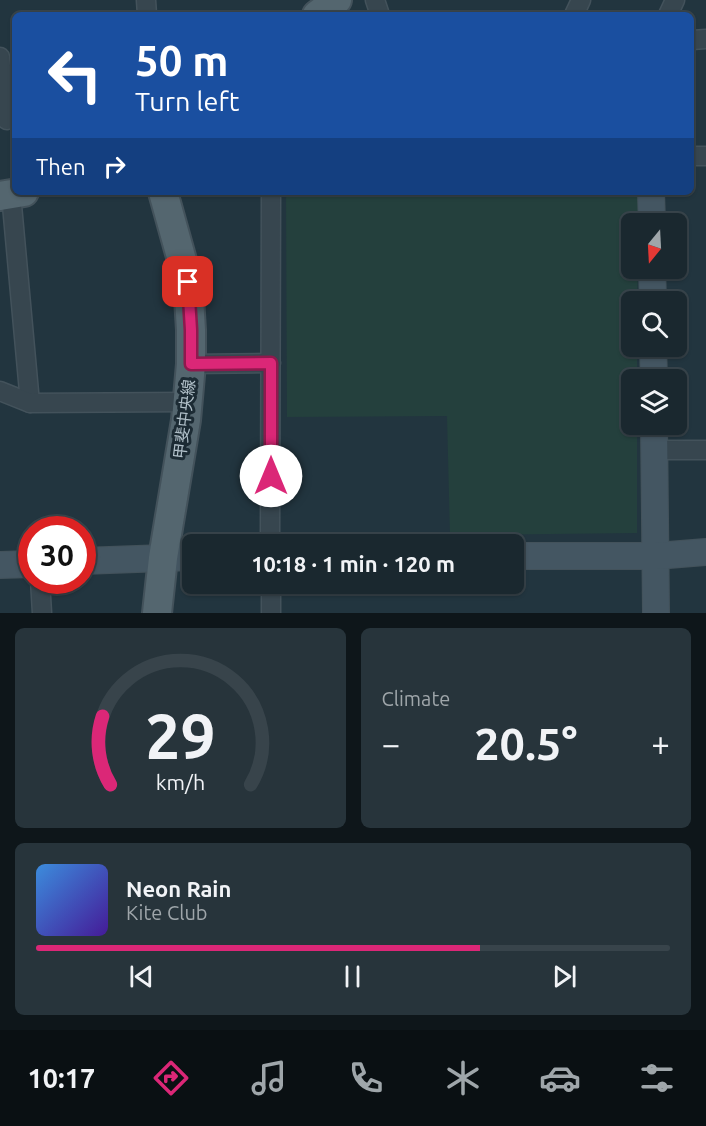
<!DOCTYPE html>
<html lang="en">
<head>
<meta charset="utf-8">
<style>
	:root { --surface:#1a282f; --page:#27343b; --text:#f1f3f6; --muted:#9fa6aa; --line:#38444b; --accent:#db2777 }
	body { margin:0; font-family:Ubuntu,"Noto Sans JP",sans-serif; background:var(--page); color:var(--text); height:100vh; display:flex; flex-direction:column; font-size:22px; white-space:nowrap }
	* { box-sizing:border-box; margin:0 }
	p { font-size:20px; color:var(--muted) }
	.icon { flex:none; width:33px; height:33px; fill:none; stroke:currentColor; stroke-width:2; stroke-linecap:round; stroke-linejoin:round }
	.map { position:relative; height:613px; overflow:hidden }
	.side { display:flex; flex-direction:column; gap:15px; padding:15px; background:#0e161a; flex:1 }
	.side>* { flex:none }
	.hud { position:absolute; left:12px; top:12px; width:682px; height:183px; border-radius:9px; box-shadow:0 2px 4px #0004,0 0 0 2px var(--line); background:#1a4fa0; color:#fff; overflow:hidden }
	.needle { width:39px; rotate:198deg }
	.tools { position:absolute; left:621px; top:213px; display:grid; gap:12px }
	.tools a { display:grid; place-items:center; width:66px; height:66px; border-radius:9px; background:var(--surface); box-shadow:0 2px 4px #0004,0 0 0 2px var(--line); font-size:30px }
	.speed { position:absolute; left:18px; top:516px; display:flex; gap:12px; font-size:30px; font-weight:700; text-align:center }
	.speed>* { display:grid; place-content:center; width:78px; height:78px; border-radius:50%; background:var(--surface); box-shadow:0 2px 4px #0004,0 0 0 2px var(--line); line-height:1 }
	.speed .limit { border:9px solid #d22; background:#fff; color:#111 }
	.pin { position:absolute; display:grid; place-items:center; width:51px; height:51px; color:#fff; margin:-26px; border-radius:12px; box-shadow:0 3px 9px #0006 }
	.me { position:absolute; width:66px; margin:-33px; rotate:0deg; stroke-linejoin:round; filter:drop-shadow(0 0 4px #0008) }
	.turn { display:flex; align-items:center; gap:21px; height:126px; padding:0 24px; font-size:27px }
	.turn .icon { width:78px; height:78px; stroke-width:2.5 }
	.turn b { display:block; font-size:42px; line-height:51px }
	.then { display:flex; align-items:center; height:57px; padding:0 24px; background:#0003; gap:12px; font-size:22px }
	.big { font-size:45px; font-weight:600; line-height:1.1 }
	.side .widget { flex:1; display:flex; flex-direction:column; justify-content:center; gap:9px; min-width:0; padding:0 21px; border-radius:9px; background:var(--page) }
	.side .dial { align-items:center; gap:0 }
	.dial svg { height:156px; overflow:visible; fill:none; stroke:var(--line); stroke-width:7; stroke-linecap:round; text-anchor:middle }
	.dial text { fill:var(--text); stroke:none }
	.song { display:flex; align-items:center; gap:18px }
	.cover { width:72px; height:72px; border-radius:9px; background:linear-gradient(135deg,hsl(210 70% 55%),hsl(260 70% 35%)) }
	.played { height:6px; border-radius:3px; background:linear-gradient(90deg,var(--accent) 70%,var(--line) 70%) }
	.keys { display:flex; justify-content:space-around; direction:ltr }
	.heat { display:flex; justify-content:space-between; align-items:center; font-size:33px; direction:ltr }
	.side .tiles { flex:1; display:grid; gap:15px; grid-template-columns:1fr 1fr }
	.widget:last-child { grid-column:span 2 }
	.trip { position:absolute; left:182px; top:534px; width:342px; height:60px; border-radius:9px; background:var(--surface); box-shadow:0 2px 4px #0004,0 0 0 2px var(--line); font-weight:600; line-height:60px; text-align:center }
	.menu { display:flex; height:96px; justify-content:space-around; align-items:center; background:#0a1013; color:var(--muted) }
	.menu .icon { width:42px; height:42px }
	.menu .selected { color:var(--accent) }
	.menu b { font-size:27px; color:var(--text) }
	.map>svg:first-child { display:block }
	.green { fill:#24403d }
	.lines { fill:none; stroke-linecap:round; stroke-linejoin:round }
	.street-casing { stroke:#43525b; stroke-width:21 }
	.secondary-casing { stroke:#43525b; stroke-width:28 }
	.primary-casing { stroke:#43525b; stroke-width:32 }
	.street { stroke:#37464f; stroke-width:18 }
	.secondary { stroke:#445662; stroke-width:26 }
	.primary { stroke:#54666f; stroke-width:28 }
	.route-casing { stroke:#8e194d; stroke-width:15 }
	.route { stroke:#db2777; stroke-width:10 }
	.labels { text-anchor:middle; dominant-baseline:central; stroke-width:6; stroke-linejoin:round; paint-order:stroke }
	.street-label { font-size:16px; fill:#b2c1ca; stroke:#1c2b34 }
</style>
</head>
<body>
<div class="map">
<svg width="706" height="613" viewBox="0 0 706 613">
	<rect width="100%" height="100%" fill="#22353f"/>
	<polygon class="green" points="286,192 638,192 638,223 632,224 632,268 638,269 637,301 632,302 632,346 637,347 637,379 632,380 632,424 637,425 637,533 450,535 447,416 287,417"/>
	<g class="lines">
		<g class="street-casing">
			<g id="street">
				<polyline points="146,0 147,15"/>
				<polyline points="375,0 380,15"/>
				<polyline points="574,15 581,0"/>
				<polyline points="668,15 675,0"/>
				<polyline points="692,40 706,39"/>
				<polyline points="0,57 7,120"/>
				<polyline points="692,156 706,156"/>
				<polyline points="11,194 30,403"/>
				<polyline points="191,364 271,363"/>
				<polyline points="0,391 30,403 188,402"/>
				<polyline points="655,450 706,450"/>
				<polyline points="270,544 271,192"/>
				<polyline points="40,580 42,613"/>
				<polyline points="271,584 271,613"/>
			</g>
		</g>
		<g class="secondary-casing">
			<g id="secondary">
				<polyline points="651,192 652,224"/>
				<polyline points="652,268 653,302"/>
				<polyline points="653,346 654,380"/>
				<polyline points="654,424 656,613"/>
				<polyline points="513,556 656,556 706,552"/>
				<polyline points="82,561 192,557"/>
				<polyline points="0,565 32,564"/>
			</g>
		</g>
		<g class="primary-casing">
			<g id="primary">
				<polyline points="317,15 337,0"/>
				<polyline points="0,196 24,192"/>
				<polyline points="157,613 163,558 186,420 191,364 191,330 188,282 163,192"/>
			</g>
		</g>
		<use href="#street" class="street"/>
		<use href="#secondary" class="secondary"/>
		<use href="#primary" class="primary"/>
	</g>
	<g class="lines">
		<g class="route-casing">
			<polyline id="route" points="188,282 191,330 191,364 271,363 271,476"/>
		</g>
		<use href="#route" class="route"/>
	</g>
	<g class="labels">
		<g class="street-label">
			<text transform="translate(184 419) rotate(-83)">甲斐中央線</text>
		</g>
	</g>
</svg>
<div class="tools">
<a><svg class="needle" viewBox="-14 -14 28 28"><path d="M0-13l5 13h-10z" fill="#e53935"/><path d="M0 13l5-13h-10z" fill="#9fa6aa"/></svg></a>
<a><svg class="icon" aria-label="search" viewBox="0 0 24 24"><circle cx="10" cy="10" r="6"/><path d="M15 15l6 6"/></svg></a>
<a><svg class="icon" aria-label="layers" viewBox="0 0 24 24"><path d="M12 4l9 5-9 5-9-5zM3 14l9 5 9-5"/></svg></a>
</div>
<div class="speed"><div class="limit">30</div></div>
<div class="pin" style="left:188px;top:282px;background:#d93025"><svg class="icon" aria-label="arrive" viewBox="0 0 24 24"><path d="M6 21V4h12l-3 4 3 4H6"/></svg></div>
<svg class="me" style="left:271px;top:476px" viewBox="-20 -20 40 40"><circle r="19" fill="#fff"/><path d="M0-13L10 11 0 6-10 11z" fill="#db2777"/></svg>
<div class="trip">10:18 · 1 min · 120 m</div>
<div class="hud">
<div class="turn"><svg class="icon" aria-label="left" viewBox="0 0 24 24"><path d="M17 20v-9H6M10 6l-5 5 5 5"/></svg><div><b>50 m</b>Turn left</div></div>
<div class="then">Then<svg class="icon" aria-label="right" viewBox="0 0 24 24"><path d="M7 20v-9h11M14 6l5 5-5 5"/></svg></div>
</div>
</div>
<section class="side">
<div class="tiles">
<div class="widget dial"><svg viewBox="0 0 100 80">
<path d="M14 69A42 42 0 1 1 86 69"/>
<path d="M14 69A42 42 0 0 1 10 34" stroke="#db2777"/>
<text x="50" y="56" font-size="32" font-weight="700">29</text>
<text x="50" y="72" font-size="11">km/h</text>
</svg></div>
<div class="widget"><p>Climate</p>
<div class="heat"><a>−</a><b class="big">20.5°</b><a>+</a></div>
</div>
<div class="widget">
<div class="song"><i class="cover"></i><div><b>Neon Rain</b><p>Kite Club</p></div></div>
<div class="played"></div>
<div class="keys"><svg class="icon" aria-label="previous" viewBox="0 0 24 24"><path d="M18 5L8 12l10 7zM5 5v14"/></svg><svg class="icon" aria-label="pause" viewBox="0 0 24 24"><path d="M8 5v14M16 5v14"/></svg><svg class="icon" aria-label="next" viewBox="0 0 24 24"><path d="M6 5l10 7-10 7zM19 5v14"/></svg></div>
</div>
</div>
</section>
<nav class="menu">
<b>10:17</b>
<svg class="icon selected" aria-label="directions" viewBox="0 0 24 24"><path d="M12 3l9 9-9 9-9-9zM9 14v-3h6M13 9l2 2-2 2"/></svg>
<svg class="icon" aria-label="music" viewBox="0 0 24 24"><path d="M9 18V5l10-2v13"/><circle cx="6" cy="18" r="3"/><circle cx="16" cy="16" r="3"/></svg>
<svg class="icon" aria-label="phone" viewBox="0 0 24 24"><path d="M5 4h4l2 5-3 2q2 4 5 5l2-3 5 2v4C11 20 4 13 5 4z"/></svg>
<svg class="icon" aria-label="climate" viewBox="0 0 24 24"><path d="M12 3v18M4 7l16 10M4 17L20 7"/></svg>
<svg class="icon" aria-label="car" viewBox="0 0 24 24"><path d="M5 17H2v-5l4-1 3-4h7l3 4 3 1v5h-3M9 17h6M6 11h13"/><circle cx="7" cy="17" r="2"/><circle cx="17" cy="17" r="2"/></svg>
<svg class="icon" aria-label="filters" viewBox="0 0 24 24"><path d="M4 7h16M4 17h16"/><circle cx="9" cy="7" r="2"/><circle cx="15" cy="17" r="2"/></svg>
</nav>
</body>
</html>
